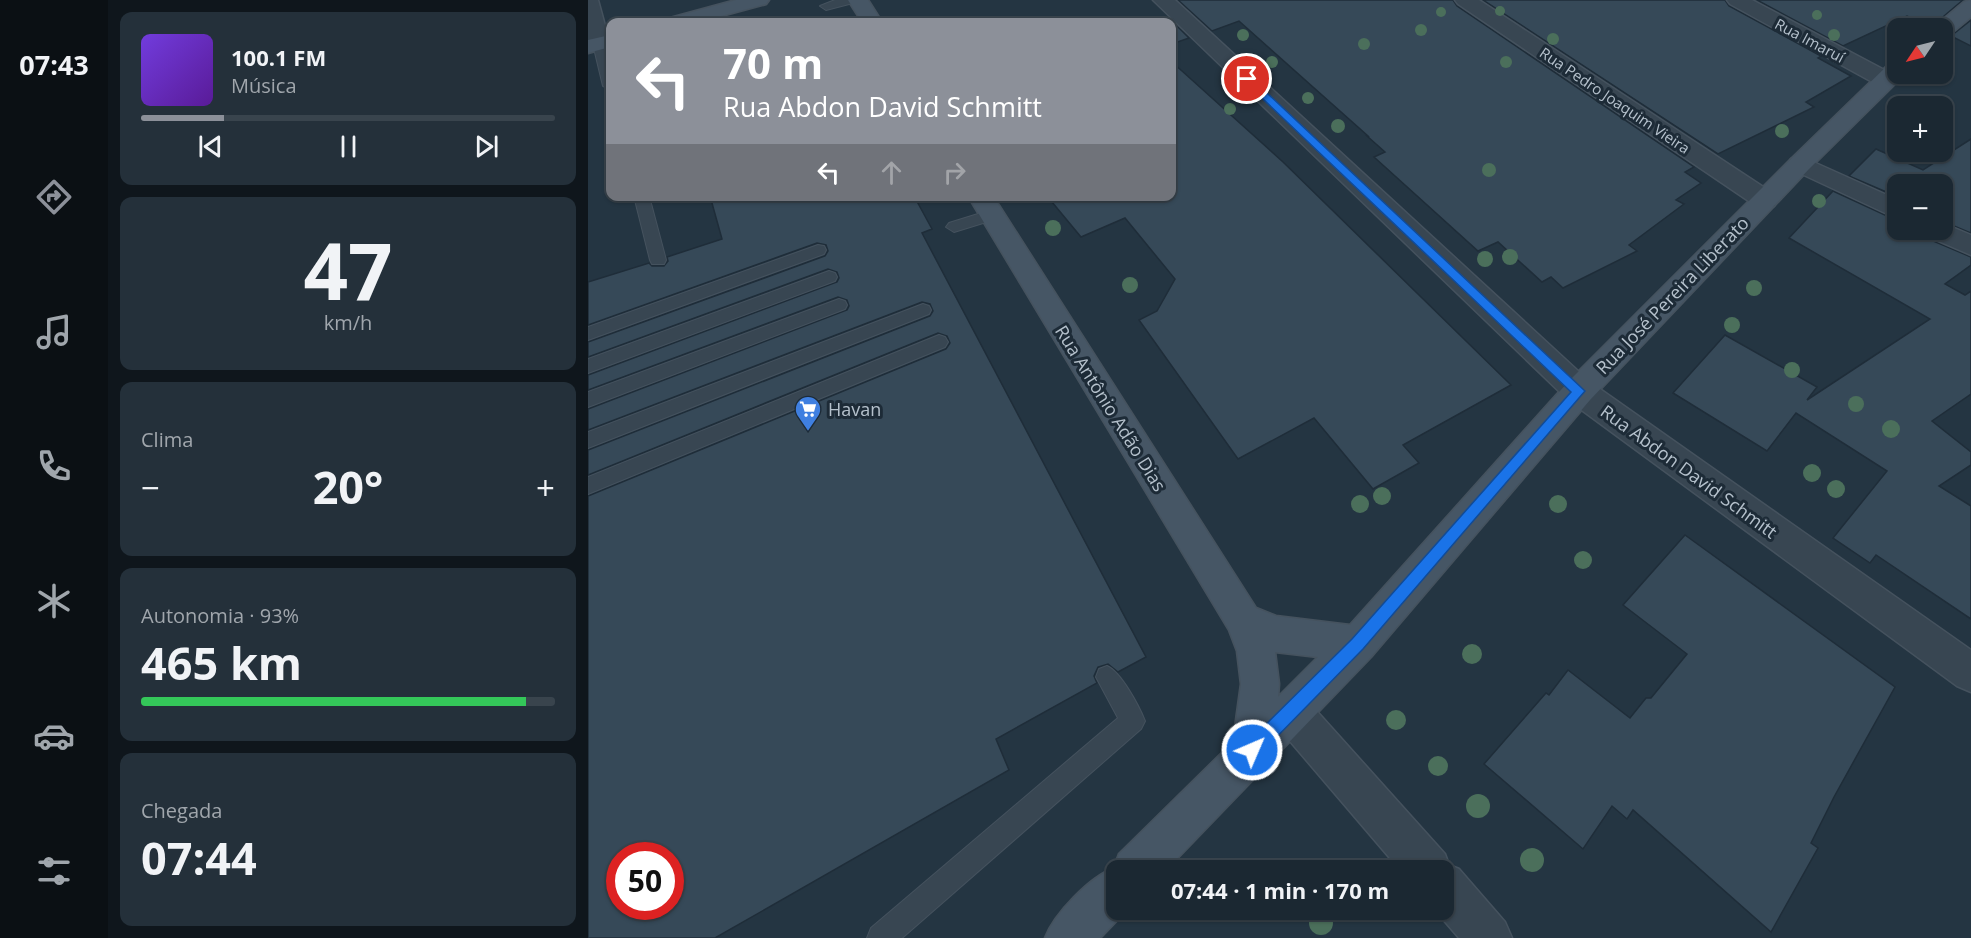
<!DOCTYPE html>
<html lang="pt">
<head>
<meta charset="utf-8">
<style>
	:root { --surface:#1b2832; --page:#24303a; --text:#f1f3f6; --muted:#a0a6ac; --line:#39444d; --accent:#8c9099 }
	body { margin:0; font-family:"Open Sans",sans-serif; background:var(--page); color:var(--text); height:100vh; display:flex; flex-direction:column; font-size:22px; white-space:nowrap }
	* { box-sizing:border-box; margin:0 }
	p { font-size:20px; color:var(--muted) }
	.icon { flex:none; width:33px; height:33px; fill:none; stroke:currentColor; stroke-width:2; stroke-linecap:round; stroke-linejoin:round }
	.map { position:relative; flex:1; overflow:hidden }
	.sheet { display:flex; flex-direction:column; gap:12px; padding:12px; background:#0f161c; width:480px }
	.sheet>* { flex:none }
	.top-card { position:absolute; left:18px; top:18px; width:570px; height:183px; border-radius:12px; box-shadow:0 2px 4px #0004,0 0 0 2px var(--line); background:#8c9099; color:#fff; overflow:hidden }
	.needle { width:39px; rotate:235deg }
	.controls { position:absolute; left:1299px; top:18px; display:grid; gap:12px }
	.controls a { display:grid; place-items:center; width:66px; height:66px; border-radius:12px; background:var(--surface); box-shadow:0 2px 4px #0004,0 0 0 2px var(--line); font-size:30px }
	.speed { position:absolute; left:18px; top:842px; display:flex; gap:12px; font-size:30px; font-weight:700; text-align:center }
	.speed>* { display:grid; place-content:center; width:78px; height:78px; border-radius:50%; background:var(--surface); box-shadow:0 2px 4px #0004,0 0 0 2px var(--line); line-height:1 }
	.speed .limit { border:9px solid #d22; background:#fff; color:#111 }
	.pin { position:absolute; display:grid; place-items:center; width:51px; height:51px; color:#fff; margin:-26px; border:3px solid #fff; border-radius:50%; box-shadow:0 2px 6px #0007 }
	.me { position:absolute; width:66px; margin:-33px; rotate:45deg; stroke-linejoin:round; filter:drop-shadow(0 0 4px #0008) }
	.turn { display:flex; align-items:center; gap:21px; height:126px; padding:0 18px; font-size:27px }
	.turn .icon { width:78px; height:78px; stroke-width:2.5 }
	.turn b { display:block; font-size:42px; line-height:51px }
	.lanes { display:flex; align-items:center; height:57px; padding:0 18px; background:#0003; justify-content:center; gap:30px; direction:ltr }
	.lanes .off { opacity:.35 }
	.big { font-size:45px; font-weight:700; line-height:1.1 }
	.sheet .tile { flex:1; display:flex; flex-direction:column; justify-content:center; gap:9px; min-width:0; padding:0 21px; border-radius:12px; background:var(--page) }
	.sheet .dial { align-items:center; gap:0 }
	.dial b { font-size:78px; line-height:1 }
	.song { display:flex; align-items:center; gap:18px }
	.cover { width:72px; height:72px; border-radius:9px; background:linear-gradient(135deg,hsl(260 70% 55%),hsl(270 70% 35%)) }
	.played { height:6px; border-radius:3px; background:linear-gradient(90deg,var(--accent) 20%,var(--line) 20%) }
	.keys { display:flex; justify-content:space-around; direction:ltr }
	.heat { display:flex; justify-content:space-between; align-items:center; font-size:33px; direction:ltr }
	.charge { height:9px; border-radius:4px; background:linear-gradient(90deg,#34c759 93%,var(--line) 0) }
	.trip { position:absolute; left:518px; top:860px; width:348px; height:60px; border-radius:12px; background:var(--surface); box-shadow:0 2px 4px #0004,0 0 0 2px var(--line); font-weight:700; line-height:60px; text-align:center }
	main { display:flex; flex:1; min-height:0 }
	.dock { display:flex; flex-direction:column; width:108px; justify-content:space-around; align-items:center; background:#0b1014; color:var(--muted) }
	.dock .icon { width:42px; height:42px }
	.dock .active { color:var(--accent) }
	.dock b { font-size:27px; color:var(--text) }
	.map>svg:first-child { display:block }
	.building { fill:#364958; stroke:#1f2d39; stroke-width:1.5; fill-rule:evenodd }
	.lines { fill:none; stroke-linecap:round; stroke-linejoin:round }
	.lane-casing { stroke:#45525e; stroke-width:2 }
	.street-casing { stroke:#45525e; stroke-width:3 }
	.secondary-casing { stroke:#45525e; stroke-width:3 }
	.lane { fill:#384652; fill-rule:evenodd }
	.street { fill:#384652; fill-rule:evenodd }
	.secondary { fill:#465665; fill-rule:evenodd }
	.tree { fill:#4b6f5b }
	.route { fill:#1a73e8; stroke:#114b97; stroke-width:1.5 }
	.labels { text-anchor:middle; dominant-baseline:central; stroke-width:6; stroke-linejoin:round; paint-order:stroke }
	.far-street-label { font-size:15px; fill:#b5c1cc; stroke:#1d2b37 }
	.street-label { font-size:18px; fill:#b5c1cc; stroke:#1d2b37 }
	.poi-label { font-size:18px; fill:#b5c1cc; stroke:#1d2b37; text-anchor:start }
</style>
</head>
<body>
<main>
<nav class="dock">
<b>07:43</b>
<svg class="icon active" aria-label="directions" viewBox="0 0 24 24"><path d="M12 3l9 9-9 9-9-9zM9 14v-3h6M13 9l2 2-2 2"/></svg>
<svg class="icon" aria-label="music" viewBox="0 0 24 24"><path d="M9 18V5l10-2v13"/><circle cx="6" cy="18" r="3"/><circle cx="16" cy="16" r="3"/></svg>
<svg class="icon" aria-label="phone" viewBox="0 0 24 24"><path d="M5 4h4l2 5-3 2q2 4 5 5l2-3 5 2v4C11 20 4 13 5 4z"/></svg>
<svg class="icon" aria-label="climate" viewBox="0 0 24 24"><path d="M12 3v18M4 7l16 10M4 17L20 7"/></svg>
<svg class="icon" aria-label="car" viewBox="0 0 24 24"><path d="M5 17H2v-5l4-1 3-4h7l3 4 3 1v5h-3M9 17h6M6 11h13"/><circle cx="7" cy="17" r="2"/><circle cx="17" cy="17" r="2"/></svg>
<svg class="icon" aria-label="filters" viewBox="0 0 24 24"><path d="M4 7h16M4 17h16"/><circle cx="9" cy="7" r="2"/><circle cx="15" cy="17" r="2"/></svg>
</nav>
<section class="sheet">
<div class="tile">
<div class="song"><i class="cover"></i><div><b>100.1 FM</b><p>Música</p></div></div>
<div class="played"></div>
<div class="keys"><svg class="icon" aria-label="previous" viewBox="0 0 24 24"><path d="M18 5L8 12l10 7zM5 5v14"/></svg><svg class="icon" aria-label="pause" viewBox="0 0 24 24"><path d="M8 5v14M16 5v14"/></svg><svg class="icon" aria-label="next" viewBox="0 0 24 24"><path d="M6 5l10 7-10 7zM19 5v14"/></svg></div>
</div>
<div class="tile dial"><b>47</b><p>km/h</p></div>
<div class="tile"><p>Clima</p>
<div class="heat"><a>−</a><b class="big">20°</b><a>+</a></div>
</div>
<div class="tile"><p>Autonomia · 93%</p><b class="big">465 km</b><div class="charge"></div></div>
<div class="tile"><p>Chegada</p><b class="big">07:44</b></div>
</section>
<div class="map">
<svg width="1383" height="938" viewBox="0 0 1383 938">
	<rect width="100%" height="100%" fill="#243542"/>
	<g class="building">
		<polygon points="590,0 865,0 869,6 1106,167 1097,172 1113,183 1088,200 1096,204 1041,245 1049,251 975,288 963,277 954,282 910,242 890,251 786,157 797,152 779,136 780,136 651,21 624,31"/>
		<polygon points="895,0 1137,0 1141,6 1233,56 1230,58 1263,76 1218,102 1226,107 1130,154"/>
		<polygon points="1169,0 1375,0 1343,27 1319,16 1255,46"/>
		<polygon points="1383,20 1383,46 1363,36"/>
		<polygon points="584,21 601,38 584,44"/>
		<polygon points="584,62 695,162 923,385 815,445 831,463 785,489 726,418 650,459 551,320 569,311 587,279 537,218 493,237 459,196 584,196"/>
		<polygon points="1383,139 1383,233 1354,221 1354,184 1310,184 1310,197 1261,176 1288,149 1335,170"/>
		<polygon points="1245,191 1310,221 1310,230 1333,230 1338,238 1383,257 1383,265 1357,284 1377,295 1383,291 1383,394 1344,421 1383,452 1383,465 1351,486 1383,506 1383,619 1288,555 1282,563 1245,538 1299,471 1208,413 1179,451 1085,393 1137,335 1229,387 1219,400 1342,319 1201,238"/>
		<path d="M122 196H326L344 229 334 233 558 657 530 672 520 664 510 667 506 676 509 683 408 739 421 770 127 938H0V496L358 349 362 343 359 336 350 333 0 475V450L342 316 345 311 342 304 334 302 0 430V409L259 310 261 306 259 300 250 297 0 390V375L249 282 251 278 249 272 240 269 0 357V342L237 256 240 251 238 245 229 243 0 325V282L61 263 64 266H76L80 261 79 257 134 239ZM32 855H82V906H32Z"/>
		<polygon points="1097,535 1307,687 1246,797 1223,843 1230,848 1183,932 1045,810 1039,819 1024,806 995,849 896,764 958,693 961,695 980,670 1042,718 1058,698 1063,698 1099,654 1035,605"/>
	</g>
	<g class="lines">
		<g class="lane-casing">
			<g id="lane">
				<polygon points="247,0 267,0 265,3 238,10 232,6"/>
				<polygon points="11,40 17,44 22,63 22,90 15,86 5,44"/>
				<polygon points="46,196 61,196 78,260 76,264 64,264 62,260"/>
				<polygon points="403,210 411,215 408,219 366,232 358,227 361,223"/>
				<polygon points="230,245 236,246 238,250 236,254 0,340 0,327"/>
				<polygon points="241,271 247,273 249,277 247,281 0,373 0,359"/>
				<polygon points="251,299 257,301 259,305 257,309 0,407 0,392"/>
				<polygon points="335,304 341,306 343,310 341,314 0,448 0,432"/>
				<polygon points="351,335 357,337 360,342 357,347 0,494 0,477"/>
				<path d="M519 666C533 672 551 706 557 721L553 729 314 938H279L283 928 530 718 508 677 511 669Z"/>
			</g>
		</g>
		<g class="street-casing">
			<g id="street">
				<polygon points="0,0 10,0 22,44 19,49 11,50 3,49 0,44"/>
				<polygon points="565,0 587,0 1002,382 1383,650 1383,692 1369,686 980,400"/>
				<polygon points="867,0 891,0 1186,194 1190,200 1186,206 1177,208 1168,206 870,4"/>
				<polygon points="1139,0 1164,0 1304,74 1307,79 1304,84 1296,86 1288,84 1142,4"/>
				<polygon points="1212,156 1310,200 1310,219 1203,169 1200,164 1203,159"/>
				<polygon points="1354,223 1383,235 1383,255 1339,236 1335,230 1354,230"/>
				<polygon points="703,692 717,698 857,854 861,865 871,869 917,922 924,938 871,938 846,909 855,909 855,870 812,870 689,726 683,712 689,698"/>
			</g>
		</g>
		<g class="secondary-casing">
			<g id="secondary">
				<polygon points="148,0 181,0 178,4 111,22 79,22 82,18"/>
				<polygon points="260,0 280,0 294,22 274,22"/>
				<polygon points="1383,0 1383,17 1361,35 1354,37 1354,28 1345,28 1376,2"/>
				<polygon points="22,35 22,47 0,53 0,40"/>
				<path d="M1310 62V74H1317L1221 169 1002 400 783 657 578 870H528V909H540L512 938H457C467 913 501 878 526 868L531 854 645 742 653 684 649 651 641 630 380 196H405L668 608 688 616 762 625 980 382 1203 159 1302 63ZM687 652 730 657 690 697 691 684Z"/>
			</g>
		</g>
		<use href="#lane" class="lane"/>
		<use href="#street" class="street"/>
		<use href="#secondary" class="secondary"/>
	</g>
	<g class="tree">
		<circle cx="912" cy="11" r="5"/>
		<circle cx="853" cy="12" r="5"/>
		<circle cx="1229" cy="15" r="5"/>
		<circle cx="833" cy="30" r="6"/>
		<circle cx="655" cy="35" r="6"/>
		<circle cx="1246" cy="35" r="6"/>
		<circle cx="965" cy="39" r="6"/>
		<circle cx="776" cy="44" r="6"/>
		<circle cx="684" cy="62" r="6"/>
		<circle cx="918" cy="62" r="6"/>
		<circle cx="720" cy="98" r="6"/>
		<circle cx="642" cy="109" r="6"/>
		<circle cx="750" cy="126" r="7"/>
		<circle cx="1194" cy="131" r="7"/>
		<circle cx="901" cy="170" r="7"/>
		<circle cx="1231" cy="201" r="7"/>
		<circle cx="465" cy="228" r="8"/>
		<circle cx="922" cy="257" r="8"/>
		<circle cx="897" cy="259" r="8"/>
		<circle cx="542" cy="285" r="8"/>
		<circle cx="1166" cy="288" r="8"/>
		<circle cx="1144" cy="325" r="8"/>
		<circle cx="1204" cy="370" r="8"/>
		<circle cx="1268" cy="404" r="8"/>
		<circle cx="1303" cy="429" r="9"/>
		<circle cx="1224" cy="473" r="9"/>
		<circle cx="1248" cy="489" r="9"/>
		<circle cx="794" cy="496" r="9"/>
		<circle cx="772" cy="504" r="9"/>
		<circle cx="970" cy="504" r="9"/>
		<circle cx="995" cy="560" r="9"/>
		<circle cx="884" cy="654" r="10"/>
		<circle cx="808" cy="720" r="10"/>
		<circle cx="850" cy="766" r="10"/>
		<circle cx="890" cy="806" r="12"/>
		<circle cx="944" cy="860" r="12"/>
		<circle cx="733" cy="923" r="12"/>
	</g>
	<polygon class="route" points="656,77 662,77 997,391 775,649 670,756 664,758 658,756 656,750 658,744 764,639 983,392 656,81"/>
	<defs>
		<g id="supermarket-pin" transform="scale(1.35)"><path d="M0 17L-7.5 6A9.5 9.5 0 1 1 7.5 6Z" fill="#3f7fe0" stroke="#1d2b37"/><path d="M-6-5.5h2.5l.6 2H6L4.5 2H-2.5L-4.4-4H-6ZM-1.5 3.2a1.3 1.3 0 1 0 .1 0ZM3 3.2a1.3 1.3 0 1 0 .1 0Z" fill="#fff"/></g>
	</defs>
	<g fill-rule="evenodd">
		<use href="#supermarket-pin" x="220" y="409"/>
	</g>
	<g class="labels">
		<g class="far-street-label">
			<text transform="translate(1222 40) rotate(28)">Rua Imaruí</text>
			<text transform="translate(1027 100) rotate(34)">Rua Pedro Joaquim Vieira</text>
		</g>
		<g class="street-label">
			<text transform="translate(1084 295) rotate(-46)">Rua José Pereira Liberato</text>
			<text transform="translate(523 408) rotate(58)">Rua Antônio Adão Dias</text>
			<text transform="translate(1101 471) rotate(36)">Rua Abdon David Schmitt</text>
		</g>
		<g class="poi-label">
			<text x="240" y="409">Havan</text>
		</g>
	</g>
</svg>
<div class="controls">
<a><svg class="needle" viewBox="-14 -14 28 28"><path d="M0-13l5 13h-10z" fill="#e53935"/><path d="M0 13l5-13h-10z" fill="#a0a6ac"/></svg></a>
<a>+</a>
<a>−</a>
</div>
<div class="speed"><div class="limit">50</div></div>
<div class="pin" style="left:659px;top:79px;background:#d93025"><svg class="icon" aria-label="arrive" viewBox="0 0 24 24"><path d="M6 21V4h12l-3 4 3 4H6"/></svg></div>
<svg class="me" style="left:664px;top:750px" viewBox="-20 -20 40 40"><circle r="17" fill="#1a73e8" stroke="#fff" stroke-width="3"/><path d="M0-11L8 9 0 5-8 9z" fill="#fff"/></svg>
<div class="trip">07:44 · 1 min · 170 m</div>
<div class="top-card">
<div class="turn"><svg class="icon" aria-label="left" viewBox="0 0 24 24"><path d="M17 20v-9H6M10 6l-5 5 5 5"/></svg><div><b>70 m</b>Rua Abdon David Schmitt</div></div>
<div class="lanes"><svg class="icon" aria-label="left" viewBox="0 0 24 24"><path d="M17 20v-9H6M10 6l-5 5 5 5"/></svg><svg class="icon off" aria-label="ahead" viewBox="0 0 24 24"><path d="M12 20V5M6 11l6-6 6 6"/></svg><svg class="icon off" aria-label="right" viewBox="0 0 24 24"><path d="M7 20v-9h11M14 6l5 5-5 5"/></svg></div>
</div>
</div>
</main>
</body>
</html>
